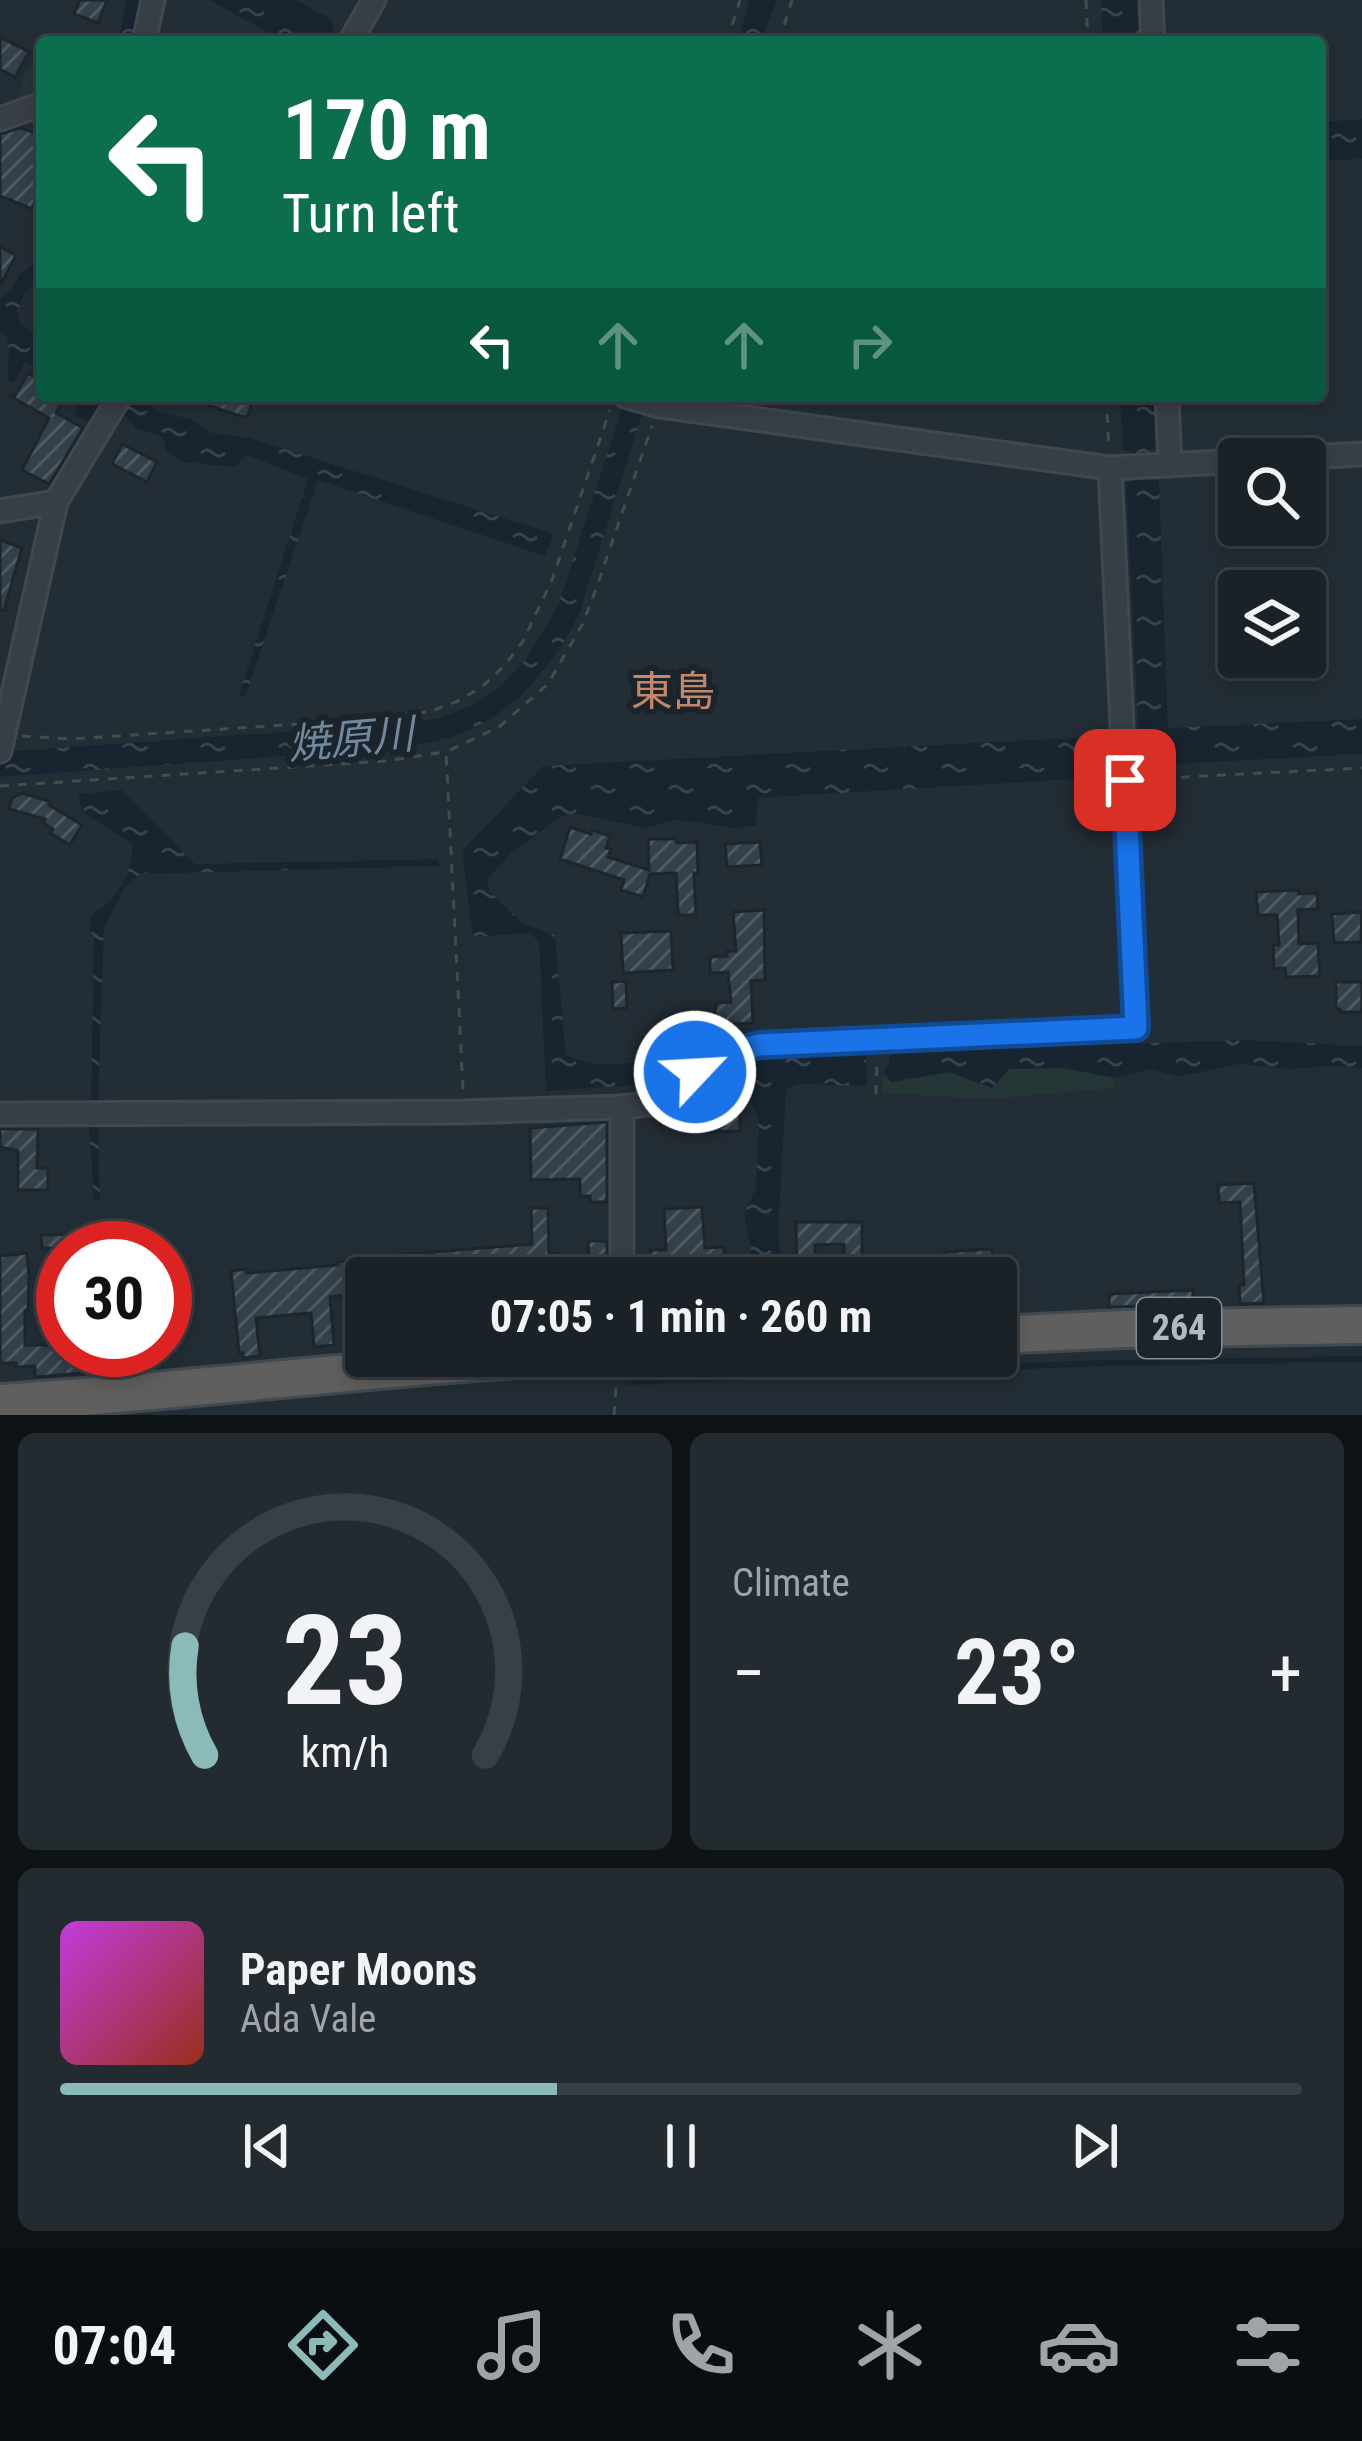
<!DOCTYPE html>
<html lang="en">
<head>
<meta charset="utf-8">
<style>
	:root { --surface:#1a2228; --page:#232a30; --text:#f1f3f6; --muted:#9fa4a8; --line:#383f45; --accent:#8bbbb9 }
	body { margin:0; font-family:"Roboto Condensed","Noto Sans JP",sans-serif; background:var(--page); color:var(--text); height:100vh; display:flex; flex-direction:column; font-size:45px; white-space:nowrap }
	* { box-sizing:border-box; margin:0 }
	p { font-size:39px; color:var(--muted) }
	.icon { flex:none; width:66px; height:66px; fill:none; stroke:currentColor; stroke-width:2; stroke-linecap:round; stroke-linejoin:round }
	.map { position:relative; height:1415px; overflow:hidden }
	.drawer { display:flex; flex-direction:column; gap:18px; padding:18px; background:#0e1316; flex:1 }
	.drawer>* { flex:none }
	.guide { position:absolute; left:36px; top:36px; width:1290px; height:366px; border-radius:12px; box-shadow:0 6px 18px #0003,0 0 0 3px var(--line); background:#0b6e4f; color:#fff; overflow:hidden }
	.tools { position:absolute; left:1218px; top:438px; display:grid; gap:24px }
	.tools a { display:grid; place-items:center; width:108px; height:108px; border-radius:12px; background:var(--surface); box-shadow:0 6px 18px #0003,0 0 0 3px var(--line); font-size:60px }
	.speed { position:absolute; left:36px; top:1221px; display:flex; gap:24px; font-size:60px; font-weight:700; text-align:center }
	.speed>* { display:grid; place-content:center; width:156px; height:156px; border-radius:50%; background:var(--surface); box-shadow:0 6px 18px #0003,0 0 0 3px var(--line); line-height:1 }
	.speed .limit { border:18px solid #d22; background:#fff; color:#111 }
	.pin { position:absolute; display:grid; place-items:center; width:102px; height:102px; color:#fff; margin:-51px; border-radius:24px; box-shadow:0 6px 18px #0006 }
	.me { position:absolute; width:132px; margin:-66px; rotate:65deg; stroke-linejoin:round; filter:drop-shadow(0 0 9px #0008) }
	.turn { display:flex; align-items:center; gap:42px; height:252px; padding:0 48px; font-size:54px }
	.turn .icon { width:156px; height:156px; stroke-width:2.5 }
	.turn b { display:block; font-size:84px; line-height:102px }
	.lanes { display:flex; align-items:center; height:114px; padding:0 48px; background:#0003; justify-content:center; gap:60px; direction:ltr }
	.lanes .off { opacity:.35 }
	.big { font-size:90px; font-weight:700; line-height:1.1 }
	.drawer .widget { flex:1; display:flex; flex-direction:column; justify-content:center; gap:18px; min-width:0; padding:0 42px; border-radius:18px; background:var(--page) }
	.drawer .dial { align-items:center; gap:0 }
	.dial svg { height:312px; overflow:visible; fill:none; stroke:var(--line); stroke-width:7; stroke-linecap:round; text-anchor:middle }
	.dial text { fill:var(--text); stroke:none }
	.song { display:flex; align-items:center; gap:36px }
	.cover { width:144px; height:144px; border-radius:18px; background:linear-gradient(135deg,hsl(290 70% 55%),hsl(10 70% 35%)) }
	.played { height:12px; border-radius:6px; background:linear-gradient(90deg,var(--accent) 40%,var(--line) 40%) }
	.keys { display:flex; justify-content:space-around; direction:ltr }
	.heat { display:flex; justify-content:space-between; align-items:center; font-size:66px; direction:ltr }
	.drawer .tiles { flex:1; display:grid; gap:18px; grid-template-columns:1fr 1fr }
	.widget:last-child { grid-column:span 2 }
	.trip { position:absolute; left:345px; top:1257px; width:672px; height:120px; border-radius:12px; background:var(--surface); box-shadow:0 6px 18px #0003,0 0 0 3px var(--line); font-weight:700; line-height:120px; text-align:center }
	.tabs { display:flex; height:192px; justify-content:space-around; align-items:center; background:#0a0e10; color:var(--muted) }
	.tabs .icon { width:84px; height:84px }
	.tabs .selected { color:var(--accent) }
	.tabs b { font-size:54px; color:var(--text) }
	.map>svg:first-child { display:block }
	.green { fill:#253636 }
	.water { fill:url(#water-ripples) }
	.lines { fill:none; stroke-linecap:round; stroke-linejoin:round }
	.stream { stroke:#182531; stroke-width:6 }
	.building { fill:url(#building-hatch); stroke:#1e262d; stroke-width:3 }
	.minor-casing { stroke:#40484f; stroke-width:27 }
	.trunk-casing { stroke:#414a51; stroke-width:42 }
	.path { stroke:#3e4f4e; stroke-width:3; stroke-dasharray:9 9; stroke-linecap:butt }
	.minor { stroke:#373f46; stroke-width:21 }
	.trunk { stroke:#605f5e; stroke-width:36 }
	.route-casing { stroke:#114b97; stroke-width:30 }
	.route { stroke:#1a73e8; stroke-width:21 }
	.labels { text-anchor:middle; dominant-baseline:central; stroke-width:12; stroke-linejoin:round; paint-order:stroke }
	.shield { fill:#1c242b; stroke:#848d95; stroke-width:3 }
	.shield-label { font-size:36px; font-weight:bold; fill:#b1bac2 }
	.neighbourhood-label { font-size:42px; fill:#c4876a; stroke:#1c242b }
	.water-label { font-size:42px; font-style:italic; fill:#6f889d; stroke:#1c242b }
</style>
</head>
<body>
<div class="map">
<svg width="1362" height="1415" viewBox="0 0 1362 1415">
	<defs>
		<pattern id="water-ripples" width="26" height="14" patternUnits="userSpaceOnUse" patternTransform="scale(3)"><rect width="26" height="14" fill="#182531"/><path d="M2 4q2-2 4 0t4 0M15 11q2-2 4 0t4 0" fill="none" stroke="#37434d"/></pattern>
		<pattern id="building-hatch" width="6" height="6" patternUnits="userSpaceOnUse" patternTransform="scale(3)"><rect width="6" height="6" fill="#333f49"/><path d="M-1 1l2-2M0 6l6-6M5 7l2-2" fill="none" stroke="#4e5962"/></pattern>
	</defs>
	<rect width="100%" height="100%" fill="#232d35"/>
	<g class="green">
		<polygon points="42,51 42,96 18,104 24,74"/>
		<polygon points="1063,1068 1115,1078 1114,1088 988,1099 881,1093 884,1074 892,1082 949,1072 992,1088 1008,1069"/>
	</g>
	<g class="water">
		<polygon points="126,0 144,0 137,42 114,42 120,33"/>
		<polygon points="210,0 296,0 332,19 333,31 349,42 284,42"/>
		<polygon points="749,0 777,0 761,42 738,42"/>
		<polygon points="1101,0 1138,0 1139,42 1103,42"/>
		<polygon points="1362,119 1362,159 1320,161 1320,122"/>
		<polygon points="42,258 42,277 24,294 17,311 20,324 42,340 42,371 25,362 14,383 7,380 9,349 6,335 0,331 0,299 11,289 20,274"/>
		<polygon points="79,396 110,396 127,403 136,396 143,396 158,412 191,419 212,433 247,437 554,534 545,556 318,480 246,695 238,698 308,479 246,455 235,467 182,462 166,451 163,437 137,429 123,413 100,405 90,423 75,416"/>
		<path d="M626 396H648L579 614C550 673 507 722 441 740 426 744 409 745 394 748L0 777V752L395 724 436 719 468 707 499 687 525 660 558 606Z"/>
		<polygon points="1120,396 1155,396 1157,449 1148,450 1151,480 1159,480 1168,728 1362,719 1362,754 1140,766 1126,482 1134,480 1131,451 1123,451"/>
		<path d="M1106 736 1110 752V777L758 798 756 826 734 828 677 820 644 828 575 813 561 817 511 853 488 879 489 891 524 924 555 935 566 1055C600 1070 630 1066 663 1052L661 1024 675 1020C680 1046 691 1064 669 1083L546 1091 539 941 529 933 473 937 462 851 543 766Z"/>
		<path d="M122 790 195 864 436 859 440 866 140 874 124 889 104 928 98 1106 91 1107 94 937 89 928 91 916C119 895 131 879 133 844L82 812 78 794Z"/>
		<polygon points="1245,1040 1362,1046 1362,1068 1338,1066 1288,1069 1239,1064 1178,1077 1151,1069 1115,1078 1063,1068 1009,1069 992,1088 949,1072 891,1082 884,1074 892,1051"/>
		<polygon points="865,1052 867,1086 798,1084 786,1090 778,1233 783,1278 756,1278 744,1212 756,1188 759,1120 743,1080 701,1084 708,1063 777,1054"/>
		<polygon points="98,1124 100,1199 94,1200 89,1125"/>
	</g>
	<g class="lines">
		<polyline class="stream" points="628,1382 1103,1363 1362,1359"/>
	</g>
	<g class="building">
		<polygon points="80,0 107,0 98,23 74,14"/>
		<polygon points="0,37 29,52 15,77 0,69"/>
		<polygon points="20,128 42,135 42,182 32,209 0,196 0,134"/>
		<polygon points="0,247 16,255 0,286"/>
		<polygon points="28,373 42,381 42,396 65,396 56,413 83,428 49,484 22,470 49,418 10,396 15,396"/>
		<polygon points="190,396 254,396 248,416 243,417 189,399"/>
		<polygon points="122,444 157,462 147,482 112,464"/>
		<polygon points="0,540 22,548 4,610 0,610"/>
		<polygon points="22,793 51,802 49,805 82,825 70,845 50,833 53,829 43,823 45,819 9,809 12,798"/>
		<polygon points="570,827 591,834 592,830 610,836 606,848 611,849 608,857 649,870 648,839 676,839 677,843 697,842 698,873 694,873 696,915 678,915 676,873 650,874 643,897 621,890 624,880 560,859"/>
		<polygon points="760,842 762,865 727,867 725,844"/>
		<polygon points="1298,890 1299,894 1317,893 1318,909 1298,910 1299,944 1318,943 1320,976 1286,977 1285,968 1274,969 1273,945 1279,945 1277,915 1258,915 1256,892"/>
		<polygon points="764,910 765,980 751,981 753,1023 714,1025 716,1003 731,1002 728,972 710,973 710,957 727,956 727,951 736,951 733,912"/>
		<polygon points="1362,912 1361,942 1334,943 1332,914"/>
		<polygon points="671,931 673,970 623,973 621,933"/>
		<polygon points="626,981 627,1008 613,1009 612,982"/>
		<polygon points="1336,982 1362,982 1362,1012 1340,1012 1340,1009 1336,1009"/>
		<polygon points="720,1100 740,1100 740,1131 700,1132 700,1103 720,1103"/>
		<polygon points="607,1122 607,1202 590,1202 590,1196 580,1196 580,1179 531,1180 530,1128"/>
		<polygon points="0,1129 38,1129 37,1168 48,1168 48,1190 18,1190 18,1151 0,1147"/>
		<polygon points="1254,1183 1264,1303 1240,1304 1239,1285 1244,1285 1240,1202 1219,1203 1218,1185"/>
		<polygon points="702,1207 705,1248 724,1247 725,1266 710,1266 710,1278 661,1278 660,1267 651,1268 650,1250 666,1250 664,1209"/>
		<polygon points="531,1208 548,1208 549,1253 557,1253 557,1274 516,1275 516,1278 366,1278 366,1292 330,1297 334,1345 314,1347 311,1313 256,1318 260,1356 243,1358 243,1353 239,1353 231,1271 247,1269 247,1273 338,1265 338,1262 386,1256 532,1244"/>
		<polygon points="796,1222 862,1222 862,1278 844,1278 844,1244 815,1245 816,1278 797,1278"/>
		<polygon points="88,1234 88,1248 42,1248 41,1235"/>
		<polygon points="588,1241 607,1241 607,1262 589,1263"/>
		<polygon points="992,1249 993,1276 947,1278 945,1252"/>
		<polygon points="27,1253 29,1274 28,1311 25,1311 25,1345 63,1345 63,1350 98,1350 99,1372 35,1377 35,1366 16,1367 16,1363 0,1363 0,1256"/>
		<polygon points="1193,1290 1193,1305 1109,1307 1109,1294"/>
	</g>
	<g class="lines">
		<g class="minor-casing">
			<g id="minor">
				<polyline points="1151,0 1153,42"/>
				<polyline points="144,42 153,0"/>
				<polyline points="350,42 374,0"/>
				<polyline points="0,119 42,104"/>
				<polyline points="625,396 659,406 1110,468 1239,461"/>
				<polyline points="1167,396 1170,465"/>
				<polyline points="1273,459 1362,454"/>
				<polyline points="0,511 56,502 120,396"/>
				<polyline points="0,751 56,502"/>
				<polyline points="0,1114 464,1112 622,1107 662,1102 689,1087 697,1061 759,1045 1136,1028 1110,468"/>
				<polyline points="622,1278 622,1107"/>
			</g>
		</g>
		<g class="trunk-casing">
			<g id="trunk">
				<polyline points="996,1335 1124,1329 1362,1325"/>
				<path d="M0 1403C188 1391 374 1367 562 1356"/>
			</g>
		</g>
		<g class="path">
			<polyline points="1086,0 1088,42"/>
			<polyline points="727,42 740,0"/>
			<polyline points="779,42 792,0"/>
			<polyline points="1106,396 1109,448"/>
			<polyline points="22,736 71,739 345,721 429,712 458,701 482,687 504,666 523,641 552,580 610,410"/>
			<polyline points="1145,779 1362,768"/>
			<polyline points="0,786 386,761 444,752"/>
			<polyline points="463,1089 446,752 499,727 548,684 582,625 595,592 652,426"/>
			<polyline points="876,1094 877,1060"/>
			<polyline points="614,1415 618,1356"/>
		</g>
		<use href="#minor" class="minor"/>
		<use href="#trunk" class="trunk"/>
	</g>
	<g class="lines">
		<g class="route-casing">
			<polyline id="route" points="695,1072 698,1061 759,1045 1136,1028 1125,780"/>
		</g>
		<use href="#route" class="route"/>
	</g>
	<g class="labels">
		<rect class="shield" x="1137" y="1298" width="84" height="60" rx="9"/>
		<g class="shield-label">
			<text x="1179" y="1328">264</text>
		</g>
		<g class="neighbourhood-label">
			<text x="673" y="691">東島</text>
		</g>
		<g class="water-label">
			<text transform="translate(351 739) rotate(-5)">焼原川</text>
		</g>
	</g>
</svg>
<div class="tools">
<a><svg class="icon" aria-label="search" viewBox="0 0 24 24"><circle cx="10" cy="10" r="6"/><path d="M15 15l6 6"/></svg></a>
<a><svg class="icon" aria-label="layers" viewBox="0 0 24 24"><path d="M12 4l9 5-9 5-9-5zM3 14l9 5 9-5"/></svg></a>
</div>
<div class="speed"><div class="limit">30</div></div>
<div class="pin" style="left:1125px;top:780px;background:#d93025"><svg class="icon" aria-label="arrive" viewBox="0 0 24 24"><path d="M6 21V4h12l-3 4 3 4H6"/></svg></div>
<svg class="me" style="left:695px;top:1072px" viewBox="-20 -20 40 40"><circle r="17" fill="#1a73e8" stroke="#fff" stroke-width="3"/><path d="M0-11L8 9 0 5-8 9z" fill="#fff"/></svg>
<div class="trip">07:05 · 1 min · 260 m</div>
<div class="guide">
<div class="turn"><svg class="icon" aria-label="left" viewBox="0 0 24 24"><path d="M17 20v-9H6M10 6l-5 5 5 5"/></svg><div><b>170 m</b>Turn left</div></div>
<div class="lanes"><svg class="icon" aria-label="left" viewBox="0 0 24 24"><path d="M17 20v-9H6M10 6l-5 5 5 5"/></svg><svg class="icon off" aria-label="ahead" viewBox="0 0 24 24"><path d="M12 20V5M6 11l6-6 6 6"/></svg><svg class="icon off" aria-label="ahead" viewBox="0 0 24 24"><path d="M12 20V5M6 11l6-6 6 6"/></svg><svg class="icon off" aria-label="right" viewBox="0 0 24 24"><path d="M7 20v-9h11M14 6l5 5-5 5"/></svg></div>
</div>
</div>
<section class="drawer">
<div class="tiles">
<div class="widget dial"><svg viewBox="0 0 100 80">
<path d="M14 69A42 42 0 1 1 86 69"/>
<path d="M14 69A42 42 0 0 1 9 41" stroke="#8bbbb9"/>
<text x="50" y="56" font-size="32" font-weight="700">23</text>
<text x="50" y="72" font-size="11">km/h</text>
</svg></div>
<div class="widget"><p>Climate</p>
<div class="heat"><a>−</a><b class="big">23°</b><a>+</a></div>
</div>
<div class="widget">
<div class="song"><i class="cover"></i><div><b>Paper Moons</b><p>Ada Vale</p></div></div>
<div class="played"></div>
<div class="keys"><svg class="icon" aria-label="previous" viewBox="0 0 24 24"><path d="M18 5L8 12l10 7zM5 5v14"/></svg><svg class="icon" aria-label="pause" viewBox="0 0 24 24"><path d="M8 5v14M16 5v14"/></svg><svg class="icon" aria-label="next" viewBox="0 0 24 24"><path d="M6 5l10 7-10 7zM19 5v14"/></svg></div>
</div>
</div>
</section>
<nav class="tabs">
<b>07:04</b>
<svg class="icon selected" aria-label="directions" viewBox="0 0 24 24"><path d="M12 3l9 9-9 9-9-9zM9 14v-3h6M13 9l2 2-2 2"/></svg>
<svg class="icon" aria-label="music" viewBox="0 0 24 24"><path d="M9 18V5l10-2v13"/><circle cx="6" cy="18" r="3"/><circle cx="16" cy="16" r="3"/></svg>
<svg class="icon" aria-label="phone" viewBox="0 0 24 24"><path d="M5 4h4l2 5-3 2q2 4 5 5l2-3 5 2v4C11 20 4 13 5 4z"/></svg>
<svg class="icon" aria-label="climate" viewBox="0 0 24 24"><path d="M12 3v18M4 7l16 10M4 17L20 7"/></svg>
<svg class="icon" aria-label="car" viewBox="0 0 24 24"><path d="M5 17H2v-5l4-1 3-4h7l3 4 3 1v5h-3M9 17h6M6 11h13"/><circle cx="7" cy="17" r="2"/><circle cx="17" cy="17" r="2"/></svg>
<svg class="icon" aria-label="filters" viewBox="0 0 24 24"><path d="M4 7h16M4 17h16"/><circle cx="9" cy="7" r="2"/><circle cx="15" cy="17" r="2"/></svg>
</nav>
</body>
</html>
